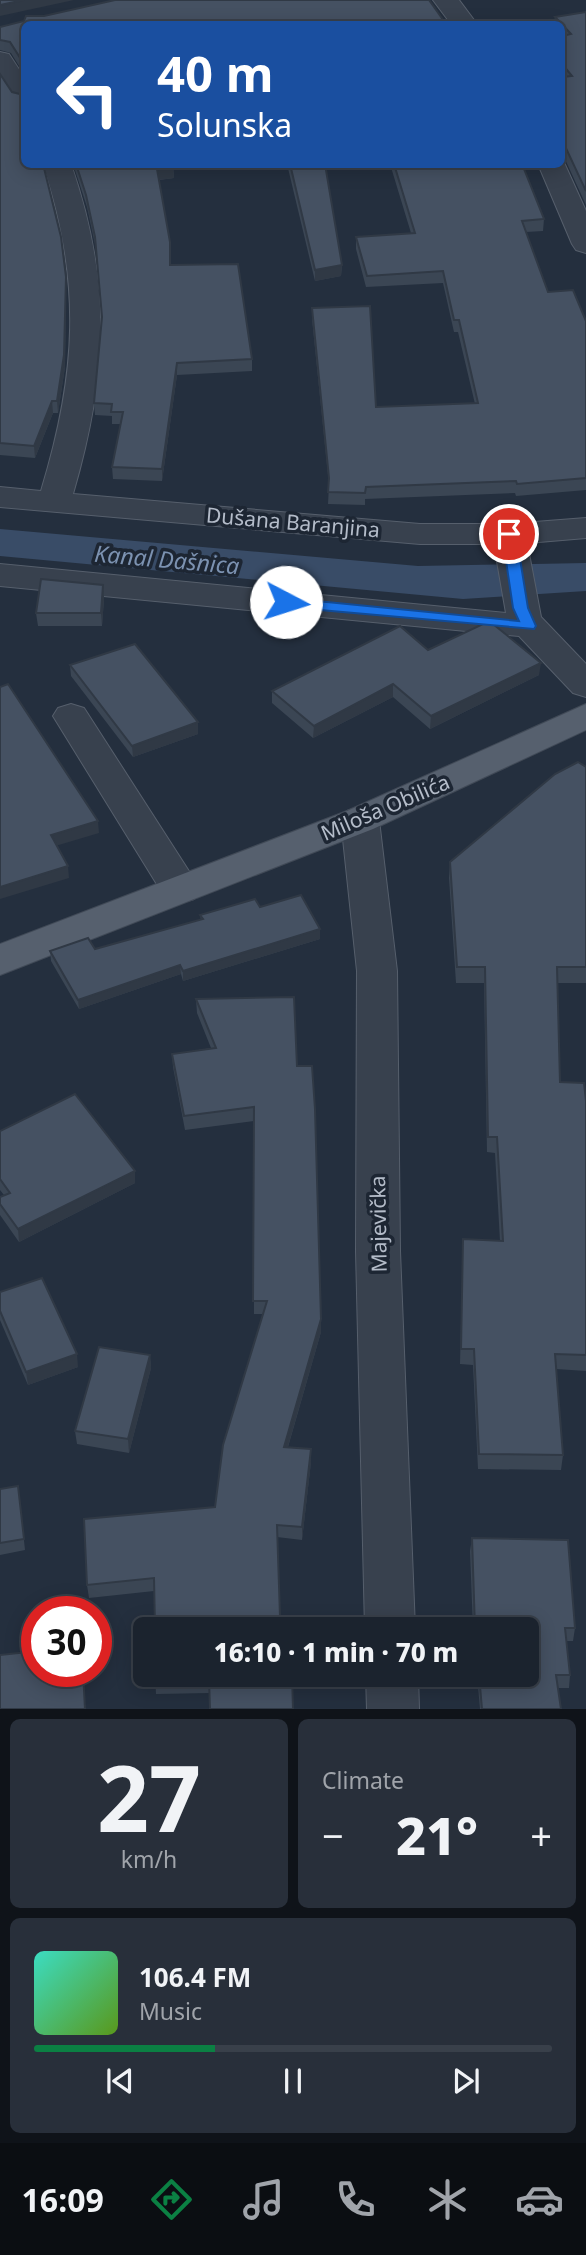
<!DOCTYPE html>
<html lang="en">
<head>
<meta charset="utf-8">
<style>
	:root { --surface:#1b232e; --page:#282f3a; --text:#f1f3f6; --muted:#a0a4aa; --line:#39404a; --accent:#0b8043 }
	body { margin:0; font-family:"Noto Sans",sans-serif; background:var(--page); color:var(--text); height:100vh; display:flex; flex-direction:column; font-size:26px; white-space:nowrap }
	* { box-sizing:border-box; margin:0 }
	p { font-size:23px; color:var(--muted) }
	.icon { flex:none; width:38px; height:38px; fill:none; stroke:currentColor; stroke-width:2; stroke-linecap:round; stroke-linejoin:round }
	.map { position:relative; height:1709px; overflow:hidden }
	.sheet { display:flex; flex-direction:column; gap:10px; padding:10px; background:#0f1319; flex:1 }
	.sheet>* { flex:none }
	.guide { position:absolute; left:21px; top:21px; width:544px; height:147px; border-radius:10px; box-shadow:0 4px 18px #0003,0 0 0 2px var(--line); background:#1a4fa0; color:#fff; overflow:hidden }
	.speed { position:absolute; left:21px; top:1596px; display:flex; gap:14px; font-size:35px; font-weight:700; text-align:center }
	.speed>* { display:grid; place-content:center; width:91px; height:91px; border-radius:50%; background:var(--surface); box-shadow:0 4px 18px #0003,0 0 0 2px var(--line); line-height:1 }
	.speed .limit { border:10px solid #d22; background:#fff; color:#111 }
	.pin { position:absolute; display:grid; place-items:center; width:60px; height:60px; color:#fff; margin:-30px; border:4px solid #fff; border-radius:50%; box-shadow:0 2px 7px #0007 }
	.me { position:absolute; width:77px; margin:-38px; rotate:95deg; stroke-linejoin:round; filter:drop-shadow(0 0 5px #0008) }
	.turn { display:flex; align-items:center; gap:24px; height:147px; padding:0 21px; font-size:32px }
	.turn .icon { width:91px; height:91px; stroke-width:2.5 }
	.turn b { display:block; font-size:49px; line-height:60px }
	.big { font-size:52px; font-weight:800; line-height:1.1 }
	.sheet .widget { flex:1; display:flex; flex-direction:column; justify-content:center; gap:10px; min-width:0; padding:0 24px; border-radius:10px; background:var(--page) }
	.sheet .dial { align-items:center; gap:0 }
	.dial b { font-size:91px; line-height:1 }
	.song { display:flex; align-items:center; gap:21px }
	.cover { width:84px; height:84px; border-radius:10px; background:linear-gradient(135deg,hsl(170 70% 55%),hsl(90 70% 35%)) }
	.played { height:7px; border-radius:4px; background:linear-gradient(90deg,var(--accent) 35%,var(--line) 35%) }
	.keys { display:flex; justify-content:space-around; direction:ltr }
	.heat { display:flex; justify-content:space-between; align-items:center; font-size:38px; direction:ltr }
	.sheet .tiles { flex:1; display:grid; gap:10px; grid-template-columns:1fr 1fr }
	.widget:last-child { grid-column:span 2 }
	.trip { position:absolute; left:133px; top:1617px; width:406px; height:70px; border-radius:10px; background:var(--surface); box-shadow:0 4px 18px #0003,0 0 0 2px var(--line); font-weight:800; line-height:70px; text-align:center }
	.tabs { display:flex; height:112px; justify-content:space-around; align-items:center; background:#0b0e12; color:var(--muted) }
	.tabs .icon { width:49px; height:49px }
	.tabs .selected { color:var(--accent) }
	.tabs b { font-size:32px; color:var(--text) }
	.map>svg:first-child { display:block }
	.water { fill:#394c67 }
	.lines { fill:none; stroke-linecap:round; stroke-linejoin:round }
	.minor-casing { stroke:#565f6c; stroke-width:2 }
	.major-casing { stroke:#414a57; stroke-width:2 }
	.minor { fill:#38414e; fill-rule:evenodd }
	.major { fill:#56606e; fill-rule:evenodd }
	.wall { fill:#3b4654 }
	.shaded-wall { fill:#303945 }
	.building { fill:#455162; stroke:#303945; stroke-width:2 }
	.route { fill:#1a73e8; stroke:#114b97; stroke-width:2 }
	.labels { text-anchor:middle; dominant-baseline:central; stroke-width:7; stroke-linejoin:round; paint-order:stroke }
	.street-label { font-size:21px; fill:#b4bcc9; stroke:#1d2633 }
	.water-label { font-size:23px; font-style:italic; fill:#7c92b1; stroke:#1d2633 }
</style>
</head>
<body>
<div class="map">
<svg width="586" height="1709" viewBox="0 0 586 1709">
	<rect width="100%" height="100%" fill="#242f3e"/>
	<polygon class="water" points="0,529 418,566 586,563 586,591 463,599 0,556"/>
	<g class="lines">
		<g class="minor-casing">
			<g id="minor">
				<polygon points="433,0 459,0 477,24 451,24"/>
				<polygon points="0,52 9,54 24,77 24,104 15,102 0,80"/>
				<polygon points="562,158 586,211 586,253 576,250 572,244 538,164 562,164"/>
				<path d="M43 164H71C112 283 108 374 73 494L420 524H509L586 518V538L527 543 541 617 586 664V697L573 693 519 636 0 586V564L506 613 494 544H420L0 507V487L41 491C77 373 82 282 43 164Z"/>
				<polygon points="71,704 84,708 194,879 200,889 194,899 180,903 166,899 53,716 58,708"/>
				<polygon points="360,807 373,811 379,820 397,971 400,1251 415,1629 365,1629 356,1251 357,971 341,820 347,811"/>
				<polygon points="366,1675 418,1675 419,1709 367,1709"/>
			</g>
		</g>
		<g class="major-casing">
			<polygon id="major" points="586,704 586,730 373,829 0,975 0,944 347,811"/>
		</g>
		<use href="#minor" class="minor"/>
		<use href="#major" class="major"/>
	</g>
	<g class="wall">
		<polygon points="586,12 586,205 564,157 562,156 562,24 554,24 555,17"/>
		<polygon points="24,24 24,74 11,53 0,50 0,27"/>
		<polygon points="0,74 66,277 66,288 65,367 58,413 53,413 35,458 0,455"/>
		<polygon points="73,164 173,164 174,178 159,180 170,265 252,359 252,371 177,375 162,481 113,479 112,467 121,424 112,424 112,416 95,415 94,403 102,319 96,249 87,207"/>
		<polygon points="287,164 373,164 326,167 342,265 341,276 315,281"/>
		<polygon points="390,164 522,164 544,219 543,231 526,232 548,292 586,321 586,490 516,496 515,493 365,499 365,505 328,504 329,485 312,319 312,308 376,407 475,404 458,332 454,332 443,283 366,287 356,249 356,237 411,233"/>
		<polygon points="103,585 104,599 102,626 38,626 36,613"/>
		<polygon points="428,650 539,675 430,729 393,697 313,738 272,703 272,691"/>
		<polygon points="70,665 198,722 198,734 133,757 71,676"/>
		<polygon points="586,767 586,983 557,983 560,1082 586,1101 586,1371 556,1369 563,1455 561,1470 478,1469 473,1365 460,1364 463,1239 500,1241 495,1153 487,1152 484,983 456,983 449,878 450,862"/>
		<polygon points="260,907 320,929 320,939 183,981 181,974 79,1009 51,961 50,951 95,949 201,920 200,915"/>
		<polygon points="196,999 297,1066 321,1332 288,1447 311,1449 311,1462 302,1540 277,1537 280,1616 290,1629 154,1591 89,1598 87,1585 215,1507 263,1314 254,1314 254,1121 185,1130 173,1067 172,1054 211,1048 197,1013"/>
		<polygon points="0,1131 135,1171 135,1183 19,1242 0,1215 0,1197 4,1195 0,1190"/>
		<polygon points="0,1292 78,1367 28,1385 0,1320"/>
		<polygon points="150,1355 151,1368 129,1453 77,1444 75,1431"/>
		<polygon points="18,1486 25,1550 0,1555 0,1489"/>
		<polygon points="472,1538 575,1628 573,1641 566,1641 570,1675 569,1688 558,1688 561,1709 480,1709 477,1675 527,1675 527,1629 473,1629 470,1551"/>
		<polygon points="155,1675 292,1675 209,1693 156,1694"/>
	</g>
	<g class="shaded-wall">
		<polygon points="24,0 74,0 0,16 0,5"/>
		<polygon points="173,166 174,178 158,180 157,169"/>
		<polygon points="342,265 341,276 315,281 315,270"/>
		<polygon points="66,277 66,288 65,367 58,413 57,401"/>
		<polygon points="177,363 177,375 162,481 162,469"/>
		<polygon points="52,401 53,413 35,458 34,446"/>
		<polygon points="103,585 104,599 102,626 101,613"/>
		<polygon points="541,663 539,675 430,729 431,716"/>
		<polygon points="393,684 393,697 313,738 314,726"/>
		<polygon points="198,722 198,734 133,757 132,746"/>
		<polygon points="98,821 99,833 52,847 51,835"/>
		<polygon points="68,866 69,878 0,899 0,887"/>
		<polygon points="320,929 320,939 183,981 183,971"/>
		<polygon points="180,965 181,974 79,1009 78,1000"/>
		<polygon points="135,1171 135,1183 19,1242 18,1229"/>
		<polygon points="321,1319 321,1332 284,1460 284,1447"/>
		<polygon points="77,1354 78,1367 28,1385 26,1372"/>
		<polygon points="150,1355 151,1368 129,1453 128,1439"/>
		<polygon points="311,1449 311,1462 302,1540 302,1527"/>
	</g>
	<g class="building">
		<polygon points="0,0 24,0 0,5"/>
		<polygon points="115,0 429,0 446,24 24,24 24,64 10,42 0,40 0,27 24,21 26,16 44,16"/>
		<polygon points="586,12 586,191 565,146 562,145 562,77 572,76 562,64 562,36 571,34 555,17"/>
		<polygon points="0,74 12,92 24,95 24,164 43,164 61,237 66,277 64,355 57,401 52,401 34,446 0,443"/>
		<polygon points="76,164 173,164 173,166 157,169 170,242 170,265 238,264 252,359 177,363 162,469 112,467 123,412 111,412 112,404 94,403 102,317 95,237 86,195"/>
		<polygon points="290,164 325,164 342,265 315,270"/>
		<polygon points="394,164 522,164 544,219 522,221 548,292 573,290 586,321 586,478 517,484 516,481 366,487 365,493 328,492 329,478 312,308 370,306 376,407 478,403 459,320 454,320 443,271 367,276 356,237 415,233"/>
		<polygon points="41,579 103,585 101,613 36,613"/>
		<polygon points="485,623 493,624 541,663 431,716 393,684 314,726 272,691 400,626 428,650"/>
		<polygon points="135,644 198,722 132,746 70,665"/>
		<polygon points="8,684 98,821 51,835 68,866 0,887 0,687"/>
		<polygon points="578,762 586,767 586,967 557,967 560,1082 584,1083 586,1101 586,1355 555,1354 563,1455 479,1454 474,1349 461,1349 463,1239 503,1241 497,1137 488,1137 485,967 457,967 450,862 555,774"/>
		<polygon points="301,895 320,929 183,971 180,965 78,1000 50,951 88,938 95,949 203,919 200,915 255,899 260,907"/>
		<polygon points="294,997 297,1066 312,1066 315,1109 321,1319 284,1447 311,1449 302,1527 277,1525 280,1616 289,1616 290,1629 155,1629 154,1578 87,1585 84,1519 215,1507 223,1445 267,1301 253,1301 254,1107 184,1116 172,1054 216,1048 196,999"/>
		<polygon points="75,1094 135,1171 18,1229 0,1204 0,1197 10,1193 0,1179 0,1131"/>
		<polygon points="42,1278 77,1354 26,1372 0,1311 0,1292"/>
		<polygon points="99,1347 150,1355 128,1439 75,1431"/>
		<polygon points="18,1486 24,1539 0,1543 0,1489"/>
		<polygon points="472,1538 568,1540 575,1628 565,1628 570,1675 556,1675 561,1709 482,1709 479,1675 527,1675 527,1629 475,1629"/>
		<polygon points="37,1651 37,1671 83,1671 85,1709 0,1709 0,1655"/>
		<polygon points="155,1675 292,1675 293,1709 210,1709 209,1680 155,1681"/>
	</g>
	<polygon class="route" points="509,530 516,534 528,608 536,626 534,629 286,607 278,602 286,598 519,621 513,608 502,534"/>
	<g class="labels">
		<g class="street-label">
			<text transform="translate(293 522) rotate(5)">Dušana Baranjina</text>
			<text transform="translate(385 807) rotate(-23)">Miloša Obilića</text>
			<text transform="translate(378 1224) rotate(-91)">Majevička</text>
		</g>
		<g class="water-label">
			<text transform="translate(167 559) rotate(5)">Kanal Dašnica</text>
		</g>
	</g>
</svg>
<div class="speed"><div class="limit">30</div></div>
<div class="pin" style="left:509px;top:534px;background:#d93025"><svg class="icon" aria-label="arrive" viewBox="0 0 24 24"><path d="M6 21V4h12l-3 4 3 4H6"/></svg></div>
<svg class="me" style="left:286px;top:602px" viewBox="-20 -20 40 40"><circle r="19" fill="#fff"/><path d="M0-13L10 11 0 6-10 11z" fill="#1a73e8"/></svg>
<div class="trip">16:10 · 1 min · 70 m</div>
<div class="guide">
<div class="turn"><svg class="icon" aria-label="left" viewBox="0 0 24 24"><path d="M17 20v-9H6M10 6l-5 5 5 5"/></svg><div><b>40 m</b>Solunska</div></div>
</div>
</div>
<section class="sheet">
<div class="tiles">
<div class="widget dial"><b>27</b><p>km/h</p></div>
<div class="widget"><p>Climate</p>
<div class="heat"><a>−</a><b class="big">21°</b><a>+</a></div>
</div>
<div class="widget">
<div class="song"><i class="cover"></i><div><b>106.4 FM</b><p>Music</p></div></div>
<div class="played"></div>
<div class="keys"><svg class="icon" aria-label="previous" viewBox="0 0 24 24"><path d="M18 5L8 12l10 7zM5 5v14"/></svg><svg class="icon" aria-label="pause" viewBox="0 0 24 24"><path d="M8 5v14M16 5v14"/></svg><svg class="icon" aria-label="next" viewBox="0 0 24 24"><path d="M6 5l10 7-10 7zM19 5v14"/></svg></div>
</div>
</div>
</section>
<nav class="tabs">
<b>16:09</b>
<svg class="icon selected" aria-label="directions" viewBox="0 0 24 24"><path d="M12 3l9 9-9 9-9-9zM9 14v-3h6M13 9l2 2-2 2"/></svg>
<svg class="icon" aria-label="music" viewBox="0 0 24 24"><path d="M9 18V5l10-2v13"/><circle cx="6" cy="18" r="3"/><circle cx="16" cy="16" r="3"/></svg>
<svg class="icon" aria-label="phone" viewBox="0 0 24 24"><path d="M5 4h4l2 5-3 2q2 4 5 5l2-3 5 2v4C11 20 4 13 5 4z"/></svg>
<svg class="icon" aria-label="climate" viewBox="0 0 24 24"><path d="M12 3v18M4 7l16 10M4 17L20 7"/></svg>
<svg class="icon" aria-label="car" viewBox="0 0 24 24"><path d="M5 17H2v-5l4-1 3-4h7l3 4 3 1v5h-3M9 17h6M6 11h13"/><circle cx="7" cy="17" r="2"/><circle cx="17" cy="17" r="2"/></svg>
</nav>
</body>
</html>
